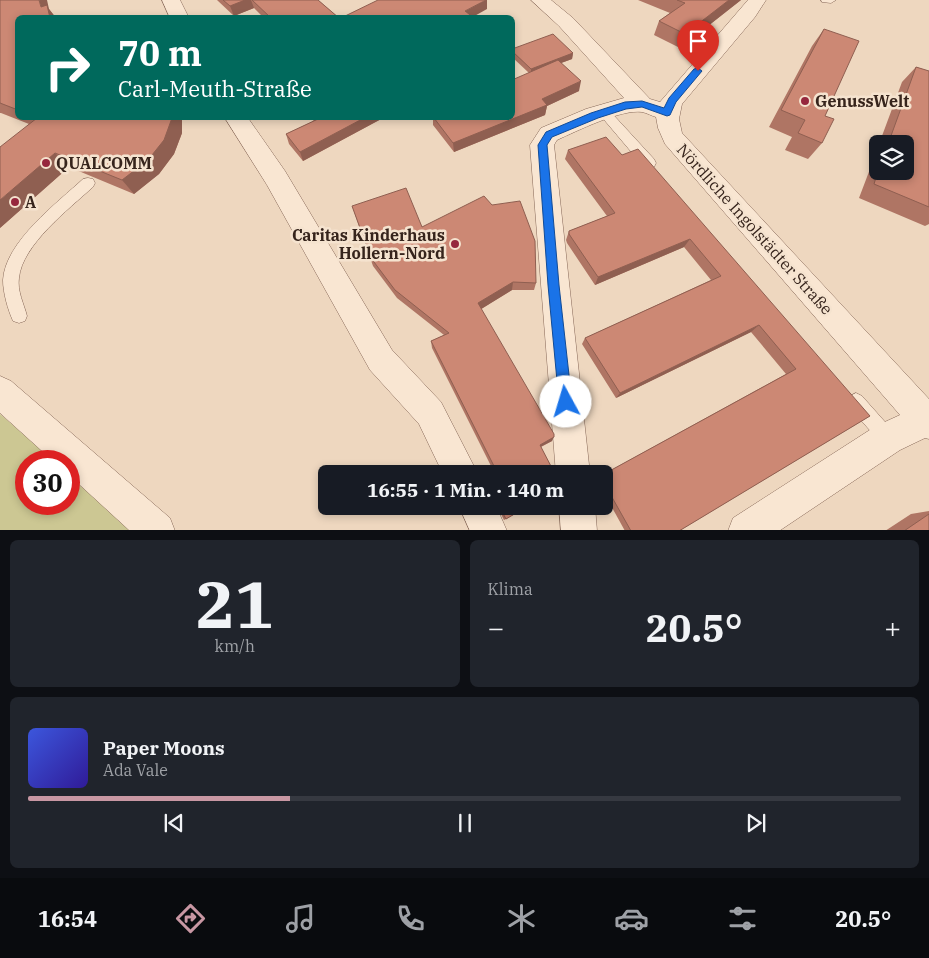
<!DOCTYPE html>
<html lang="de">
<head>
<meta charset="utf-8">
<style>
	:root { --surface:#171b24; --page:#20242c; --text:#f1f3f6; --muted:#9ea1a6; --line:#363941; --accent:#c897a3 }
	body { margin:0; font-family:"IBM Plex Serif",serif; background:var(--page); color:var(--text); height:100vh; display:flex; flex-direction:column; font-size:19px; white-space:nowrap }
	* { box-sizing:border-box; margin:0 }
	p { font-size:16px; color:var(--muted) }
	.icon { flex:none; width:28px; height:28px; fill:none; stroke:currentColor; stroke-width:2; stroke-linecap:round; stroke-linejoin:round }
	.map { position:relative; height:530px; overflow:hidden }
	.drawer { display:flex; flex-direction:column; gap:10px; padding:10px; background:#0d0f14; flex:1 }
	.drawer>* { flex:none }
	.hud { position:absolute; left:15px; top:15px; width:500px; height:105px; border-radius:8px; box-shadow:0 2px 8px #0003; background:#00695c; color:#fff; overflow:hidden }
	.controls { position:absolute; left:869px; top:135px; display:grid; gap:10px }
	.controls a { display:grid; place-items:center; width:45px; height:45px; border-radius:8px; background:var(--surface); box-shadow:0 2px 8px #0003; font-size:25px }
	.speed { position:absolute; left:15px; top:450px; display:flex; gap:10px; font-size:25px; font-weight:700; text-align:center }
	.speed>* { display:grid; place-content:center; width:65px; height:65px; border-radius:50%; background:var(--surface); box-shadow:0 2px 8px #0003; line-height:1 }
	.speed .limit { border:8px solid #d22; background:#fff; color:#111 }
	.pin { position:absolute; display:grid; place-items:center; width:42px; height:42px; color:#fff; margin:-51px -21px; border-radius:50% 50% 50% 0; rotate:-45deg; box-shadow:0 0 5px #0007 }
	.pin .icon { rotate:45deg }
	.me { position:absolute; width:55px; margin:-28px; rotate:354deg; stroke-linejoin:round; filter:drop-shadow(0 0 4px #0008) }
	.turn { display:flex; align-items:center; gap:18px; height:105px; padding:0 20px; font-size:22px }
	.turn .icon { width:65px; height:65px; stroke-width:2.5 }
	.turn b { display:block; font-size:35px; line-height:42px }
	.big { font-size:38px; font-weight:700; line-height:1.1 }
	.drawer .card { flex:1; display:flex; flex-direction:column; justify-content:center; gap:8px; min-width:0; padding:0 18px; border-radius:8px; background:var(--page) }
	.drawer .dial { align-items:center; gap:0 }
	.dial b { font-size:65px; line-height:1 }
	.song { display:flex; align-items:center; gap:15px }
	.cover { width:60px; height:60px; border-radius:8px; background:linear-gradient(135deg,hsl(230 70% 55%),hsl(250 70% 35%)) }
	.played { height:5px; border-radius:2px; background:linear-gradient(90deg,var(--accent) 30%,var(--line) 30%) }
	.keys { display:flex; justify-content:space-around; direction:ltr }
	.heat { display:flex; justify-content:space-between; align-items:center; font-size:28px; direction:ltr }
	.drawer .tiles { flex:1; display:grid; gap:10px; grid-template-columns:1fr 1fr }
	.card:last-child { grid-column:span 2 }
	.trip { position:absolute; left:318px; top:465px; width:295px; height:50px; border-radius:8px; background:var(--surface); box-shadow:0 2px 8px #0003; font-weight:700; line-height:50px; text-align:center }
	.tab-bar { display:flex; height:80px; justify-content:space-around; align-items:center; background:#090b0e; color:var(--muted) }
	.tab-bar .icon { width:35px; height:35px }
	.tab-bar .active { color:var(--accent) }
	.tab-bar b { font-size:22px; color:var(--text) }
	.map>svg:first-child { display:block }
	.green { fill:#ccc793 }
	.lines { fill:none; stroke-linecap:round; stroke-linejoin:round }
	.service-casing { stroke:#866757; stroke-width:1 }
	.minor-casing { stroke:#866757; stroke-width:1 }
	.service { fill:#f9e6d2; fill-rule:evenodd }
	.minor { fill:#f9e6d2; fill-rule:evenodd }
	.wall { fill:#af7564 }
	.shaded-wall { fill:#8f5f51 }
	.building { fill:#cc8874; stroke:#8f5f51 }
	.route { fill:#1a73e8; stroke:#114b97 }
	.poi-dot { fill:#96273d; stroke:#f5e3cf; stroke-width:2 }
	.labels { text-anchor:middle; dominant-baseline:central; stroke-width:5; stroke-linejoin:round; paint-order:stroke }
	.poi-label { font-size:16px; font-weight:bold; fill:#36241c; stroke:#f5e3cf; text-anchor:start }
	.street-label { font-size:16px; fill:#36241c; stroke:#f5e3cf }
</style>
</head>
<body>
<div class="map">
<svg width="929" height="531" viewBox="0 0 929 531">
	<rect width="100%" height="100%" fill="#eed7bf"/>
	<polygon class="green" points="0,414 55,461 26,461 26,504 69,504 69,473 133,530 0,530"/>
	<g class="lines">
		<g class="service-casing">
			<g id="service">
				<polygon points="821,0 836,0 831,3 822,2"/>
				<polygon points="604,108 608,109 654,159 656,163 654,167 644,167 600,115 598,112"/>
				<path d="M88 178 93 179 95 183 93 187C69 209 22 245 19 278 17 291 24 304 27 316L25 321 19 323 13 321C8 310 3 293 3 280 5 242 57 203 83 179Z"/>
				<polygon points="856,393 862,396 894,432 897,438 894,444 888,447 882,444 850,408 847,402 850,396"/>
			</g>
		</g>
		<g class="minor-casing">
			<g id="minor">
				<polygon points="162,0 180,0 189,18 170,18"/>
				<path d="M531 0H551L573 18 650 99 660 102 748 0H766L755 17 682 104 679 119 682 133 929 399V439L925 438 900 450 779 531H728L733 518 876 426 900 415 665 144 658 128 656 117C652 116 647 113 642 112 621 109 577 131 557 140L554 145 590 474H556L530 145 541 128 586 109 624 98 559 26Z"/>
				<polygon points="225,118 248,118 285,171 392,350 441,402 478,474 443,474 419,424 370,370 267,185"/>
				<polygon points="0,376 11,381 170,518 175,531 130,531 69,475 69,461 53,461 0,413"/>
				<polygon points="459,506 496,506 507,531 470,531"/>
				<polygon points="559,506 595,506 597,531 561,531"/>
			</g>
		</g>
		<use href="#service" class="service"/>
		<use href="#minor" class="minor"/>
	</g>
	<g class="wall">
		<polygon points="0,0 49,9 56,18 18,18 18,118 182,118 182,133 174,154 159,174 134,194 69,167 0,228 29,124 1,113 0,113"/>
		<polygon points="217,0 318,0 339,18 264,18 254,8 234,16"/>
		<polygon points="638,0 741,0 680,48 654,35 659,21 670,13"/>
		<polygon points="824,29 825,116 822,143 808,159 785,150 792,137 769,127 812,46"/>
		<polygon points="512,49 573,53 572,59 561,63 579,91 547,106 545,115 454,152 433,125 433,118 512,118 529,73 512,57"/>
		<polygon points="916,67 929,71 929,224 925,226 859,198 878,148 878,171 905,171 905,144 879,144 902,82"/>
		<polygon points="310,118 383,118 303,161 289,144 286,134 314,121"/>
		<polygon points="568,150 622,155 870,416 679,531 625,531 604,493 604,474 786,374 751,332 616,398 582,344 585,338 711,280 684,247 595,285 567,243 566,240 569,231 607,216 565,159"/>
		<polygon points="352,206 422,227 536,283 534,290 512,290 481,309 552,441 541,447 555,474 495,474 432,348 431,341 444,335 397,298 373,266"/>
		<polygon points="497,506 530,506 504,520"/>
		<polygon points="929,511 929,531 885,531 911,514"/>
	</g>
	<g class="shaded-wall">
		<polygon points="39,0 47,0 49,9 56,18 49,18 41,7"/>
		<polygon points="245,0 251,0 254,8 234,16 230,6"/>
		<polygon points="486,0 487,0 487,9 471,18 465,11"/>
		<polygon points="729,0 741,0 680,48 685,34"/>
		<polygon points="573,53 572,59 531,74 531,69"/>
		<polygon points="581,81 579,91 547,106 545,115 454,152 453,143 542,99"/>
		<polygon points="172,118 182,118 182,133 174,154 159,174 134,194 122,180"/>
		<polygon points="364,118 383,118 303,161 300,152"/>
		<polygon points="55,153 69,167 0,228 0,200"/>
		<polygon points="690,239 684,247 595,285 598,277"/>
		<polygon points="513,282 512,290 478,311 478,303"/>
		<polygon points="759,325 751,332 616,398 620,393"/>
		<polygon points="554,437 552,441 538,448 540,445"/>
		<polygon points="528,506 530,506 504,520 506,519"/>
	</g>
	<g class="building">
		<polygon points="0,0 39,0 41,7 47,5 50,18 18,18 18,110 0,103"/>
		<polygon points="223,0 245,0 230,6"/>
		<polygon points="252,0 318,0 339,18 271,18"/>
		<polygon points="378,0 486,0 465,11 474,18 341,18"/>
		<polygon points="677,0 729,0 685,34 659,21 685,3"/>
		<polygon points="824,29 859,41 825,116 834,119 822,143 798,133 805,120 781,110"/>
		<polygon points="553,34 573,53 531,69 512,51 512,49"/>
		<polygon points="558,60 581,81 542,99 547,105 453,143 434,118 512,118 512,80"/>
		<polygon points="916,67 929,71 929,207 874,184 878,171 905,171 905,144 888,144"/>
		<polygon points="36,118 172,118 164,140 148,160 122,180 55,153 0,200 0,147 37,118"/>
		<polygon points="317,118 364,118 300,152 286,134 318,119"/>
		<polygon points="606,137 622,155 638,149 870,416 679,531 631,531 604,483 604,474 796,369 759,325 620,393 585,338 721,276 690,239 598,277 569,234 569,231 615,213 568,150"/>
		<polygon points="406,188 422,227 484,196 492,205 520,201 535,241 536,283 513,282 478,303 554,434 554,437 540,445 555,474 498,474 431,341 449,333 395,290 371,258 352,206"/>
		<polygon points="499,506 528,506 506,519"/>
		<polygon points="929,514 929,531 904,531"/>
	</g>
	<polygon class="route" points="698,68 702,71 676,102 670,115 667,116 642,107 626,109 598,118 552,137 547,145 559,285 572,402 571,406 566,408 561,406 559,402 548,285 538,145 546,132 591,113 625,102 642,101 664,108 669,98 694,69"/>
	<g class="poi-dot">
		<circle cx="805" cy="101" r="5"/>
		<circle cx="46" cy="163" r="5"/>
		<circle cx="15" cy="202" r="5"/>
		<circle cx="455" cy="244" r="5"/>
	</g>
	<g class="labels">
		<g class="poi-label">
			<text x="815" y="101">GenussWelt</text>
			<text x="56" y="163">QUALCOMM</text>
			<text x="25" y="202">A</text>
			<text x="445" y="235" text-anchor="end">Caritas Kinderhaus<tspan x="445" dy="18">Hollern-Nord</tspan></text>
		</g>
		<g class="street-label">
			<text transform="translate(755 229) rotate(48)">Nördliche Ingolstädter Straße</text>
		</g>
	</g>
</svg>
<div class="controls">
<a><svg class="icon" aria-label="layers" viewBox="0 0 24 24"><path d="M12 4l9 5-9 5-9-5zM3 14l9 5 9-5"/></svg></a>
</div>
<div class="speed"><div class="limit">30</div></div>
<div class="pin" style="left:698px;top:71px;background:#d93025"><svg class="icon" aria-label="arrive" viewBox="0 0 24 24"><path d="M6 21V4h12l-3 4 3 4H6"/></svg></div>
<svg class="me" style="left:566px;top:402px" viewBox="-20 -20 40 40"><circle r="19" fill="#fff"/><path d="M0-13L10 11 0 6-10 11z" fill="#1a73e8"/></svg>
<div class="trip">16:55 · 1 Min. · 140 m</div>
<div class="hud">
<div class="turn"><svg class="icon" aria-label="right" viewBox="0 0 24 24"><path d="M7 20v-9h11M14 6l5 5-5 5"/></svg><div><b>70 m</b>Carl-Meuth-Straße</div></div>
</div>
</div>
<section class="drawer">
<div class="tiles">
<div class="card dial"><b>21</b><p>km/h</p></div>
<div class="card"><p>Klima</p>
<div class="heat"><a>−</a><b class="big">20.5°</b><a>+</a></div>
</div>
<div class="card">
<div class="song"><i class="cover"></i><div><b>Paper Moons</b><p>Ada Vale</p></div></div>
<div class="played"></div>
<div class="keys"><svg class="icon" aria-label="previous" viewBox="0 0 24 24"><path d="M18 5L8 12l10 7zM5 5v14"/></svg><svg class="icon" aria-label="pause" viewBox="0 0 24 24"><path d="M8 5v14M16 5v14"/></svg><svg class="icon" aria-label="next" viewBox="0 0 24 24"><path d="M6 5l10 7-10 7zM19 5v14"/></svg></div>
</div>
</div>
</section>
<nav class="tab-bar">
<b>16:54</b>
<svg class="icon active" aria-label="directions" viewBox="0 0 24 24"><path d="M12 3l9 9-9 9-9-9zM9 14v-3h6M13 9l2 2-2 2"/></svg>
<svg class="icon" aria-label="music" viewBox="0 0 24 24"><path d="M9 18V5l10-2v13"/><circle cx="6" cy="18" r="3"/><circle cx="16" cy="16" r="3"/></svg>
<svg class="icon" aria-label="phone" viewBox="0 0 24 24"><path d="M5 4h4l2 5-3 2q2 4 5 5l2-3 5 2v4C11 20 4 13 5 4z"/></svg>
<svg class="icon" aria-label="climate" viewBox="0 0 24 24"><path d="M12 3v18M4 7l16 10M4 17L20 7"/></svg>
<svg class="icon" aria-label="car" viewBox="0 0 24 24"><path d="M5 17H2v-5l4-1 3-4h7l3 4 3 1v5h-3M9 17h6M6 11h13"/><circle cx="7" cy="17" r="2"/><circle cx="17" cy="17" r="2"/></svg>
<svg class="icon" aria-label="filters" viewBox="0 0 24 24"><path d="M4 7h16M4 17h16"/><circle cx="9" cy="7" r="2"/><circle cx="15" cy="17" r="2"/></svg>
<b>20.5°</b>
</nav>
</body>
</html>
